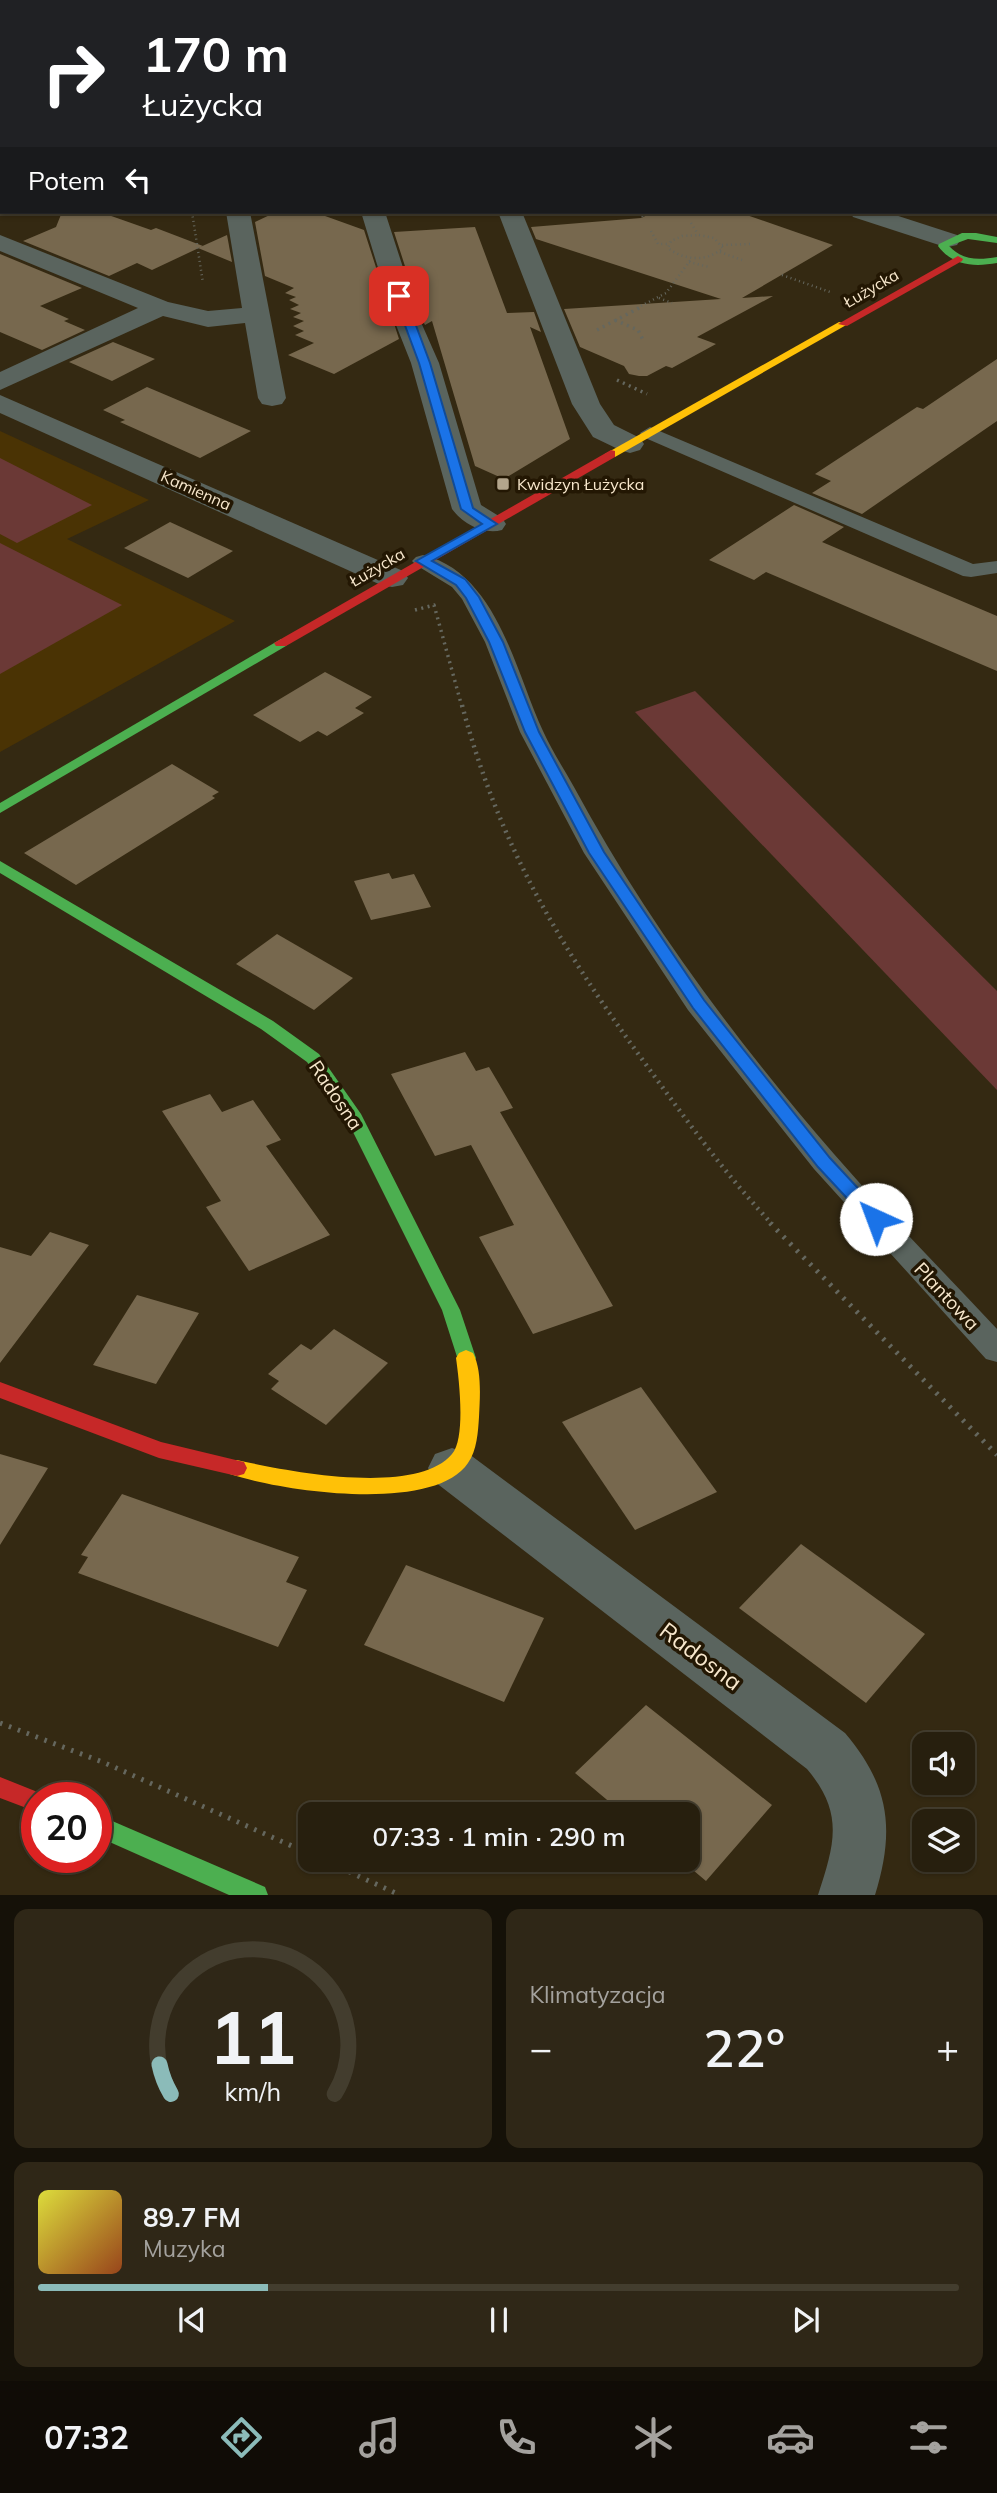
<!DOCTYPE html>
<html lang="pl">
<head>
<meta charset="utf-8">
<style>
	:root { --surface:#271f0e; --page:#2f2717; --text:#f1f3f6; --muted:#a4a29e; --line:#433d2e; --accent:#8bbbb9 }
	body { margin:0; font-family:Mulish,sans-serif; background:var(--page); color:var(--text); height:100vh; display:flex; flex-direction:column; font-size:26px; white-space:nowrap }
	* { box-sizing:border-box; margin:0 }
	p { font-size:23px; color:var(--muted) }
	.icon { flex:none; width:38px; height:38px; fill:none; stroke:currentColor; stroke-width:2; stroke-linecap:round; stroke-linejoin:round }
	.map { position:relative; height:1895px; overflow:hidden }
	.sheet { display:flex; flex-direction:column; gap:14px; padding:14px; background:#151108; flex:1 }
	.sheet>* { flex:none }
	.banner { position:absolute; left:0px; top:0px; width:998px; height:214px; box-shadow:0 2px 5px #0004,0 0 0 2px var(--line); background:#202124; color:#fff; overflow:hidden }
	.controls { position:absolute; left:912px; top:1732px; display:grid; gap:14px }
	.controls a { display:grid; place-items:center; width:63px; height:63px; border-radius:14px; background:var(--surface); box-shadow:0 2px 5px #0004,0 0 0 2px var(--line); font-size:35px }
	.speed { position:absolute; left:21px; top:1782px; display:flex; gap:14px; font-size:35px; font-weight:700; text-align:center }
	.speed>* { display:grid; place-content:center; width:91px; height:91px; border-radius:50%; background:var(--surface); box-shadow:0 2px 5px #0004,0 0 0 2px var(--line); line-height:1 }
	.speed .limit { border:10px solid #d22; background:#fff; color:#111 }
	.pin { position:absolute; display:grid; place-items:center; width:60px; height:60px; color:#fff; margin:-30px; border-radius:14px; box-shadow:0 4px 10px #0006 }
	.me { position:absolute; width:77px; margin:-38px; rotate:317deg; stroke-linejoin:round; filter:drop-shadow(0 0 5px #0008) }
	.turn { display:flex; align-items:center; gap:24px; height:147px; padding:0 28px; font-size:32px }
	.turn .icon { width:91px; height:91px; stroke-width:2.5 }
	.turn b { display:block; font-size:49px; line-height:60px }
	.then { display:flex; align-items:center; height:66px; padding:0 28px; background:#0003; gap:14px; font-size:26px }
	.big { font-size:52px; font-weight:600; line-height:1.1 }
	.sheet .tile { flex:1; display:flex; flex-direction:column; justify-content:center; gap:10px; min-width:0; padding:0 24px; border-radius:14px; background:var(--page) }
	.sheet .dial { align-items:center; gap:0 }
	.dial svg { height:182px; overflow:visible; fill:none; stroke:var(--line); stroke-width:7; stroke-linecap:round; text-anchor:middle }
	.dial text { fill:var(--text); stroke:none }
	.song { display:flex; align-items:center; gap:21px }
	.cover { width:84px; height:84px; border-radius:10px; background:linear-gradient(135deg,hsl(60 70% 55%),hsl(20 70% 35%)) }
	.played { height:7px; border-radius:4px; background:linear-gradient(90deg,var(--accent) 25%,var(--line) 25%) }
	.keys { display:flex; justify-content:space-around; direction:ltr }
	.heat { display:flex; justify-content:space-between; align-items:center; font-size:38px; direction:ltr }
	.sheet .tiles { flex:1; display:grid; gap:14px; grid-template-columns:1fr 1fr }
	.tile:last-child { grid-column:span 2 }
	.trip { position:absolute; left:298px; top:1802px; width:402px; height:70px; border-radius:14px; background:var(--surface); box-shadow:0 2px 5px #0004,0 0 0 2px var(--line); font-weight:600; line-height:70px; text-align:center }
	.tabs { display:flex; height:112px; justify-content:space-around; align-items:center; background:#100c06; color:var(--muted) }
	.tabs .icon { width:49px; height:49px }
	.tabs .on { color:var(--accent) }
	.tabs b { font-size:32px; color:var(--text) }
	.map>svg:first-child { display:block }
	.built { fill:#4a3304 }
	.green { fill:#6b3936 }
	.building { fill:#77684e }
	.lines { fill:none; stroke-linecap:round; stroke-linejoin:round }
	.path-far3 { stroke:#65675e; stroke-width:2.5; stroke-dasharray:1 3.5; stroke-linecap:butt }
	.path-far2 { stroke:#65675e; stroke-width:3.5; stroke-dasharray:2 4.5; stroke-linecap:butt }
	.path-far1 { stroke:#65675e; stroke-width:4.5; stroke-dasharray:2 5; stroke-linecap:butt }
	.path { stroke:#65675e; stroke-width:5; stroke-dasharray:2.5 7; stroke-linecap:butt }
	.lane { fill:#5a645e; fill-rule:evenodd }
	.street { fill:#5a645e; fill-rule:evenodd }
	.fast { fill:#4caf50; fill-rule:evenodd }
	.slow { fill:#ffc107; fill-rule:evenodd }
	.jam { fill:#c62828; fill-rule:evenodd }
	.route { fill:#1a73e8; stroke:#114b97; stroke-width:2 }
	.poi-dot { fill:#b3a58c; stroke:#231703; stroke-width:2.5 }
	.labels { text-anchor:middle; dominant-baseline:central; stroke-width:7; stroke-linejoin:round; paint-order:stroke }
	.far-street-label { font-size:16px; fill:#f8e8cd; stroke:#231703 }
	.far-poi-label { font-size:16px; fill:#f8e8cd; stroke:#231703; text-anchor:start }
	.street-label { font-size:19px; fill:#f8e8cd; stroke:#231703 }
	.near-street-label { font-size:23px; fill:#f8e8cd; stroke:#231703 }
</style>
</head>
<body>
<div class="map">
<svg width="997" height="1895" viewBox="0 0 997 1895">
	<rect width="100%" height="100%" fill="#342912"/>
	<polygon class="built" points="0,431 149,500 67,539 235,621 0,752"/>
	<g class="green">
		<polygon points="0,458 92,505 17,543 0,534"/>
		<polygon points="0,543 122,605 0,674"/>
		<polygon points="695,691 997,991 997,1090 635,712"/>
	</g>
	<g class="building">
		<polygon points="62,212 100,212 151,230 156,228 203,246 152,270 137,263 109,276 23,241 56,227"/>
		<polygon points="276,212 314,212 364,230 399,339 334,374 288,355 314,343 295,335 304,331 293,326 304,321 293,317 301,313 290,309 299,305 289,300 296,297 285,293 294,288 265,276 255,222"/>
		<polygon points="654,212 738,212 833,245 742,298 773,296 697,337 716,344 672,368 666,366 647,376 639,376 629,374 624,366 580,347 564,309 721,299 536,239 531,227 641,218"/>
		<polygon points="475,227 507,313 534,312 541,332 530,327 570,439 504,479 475,466 432,321 425,325 422,319 394,232"/>
		<polygon points="227,235 232,262 198,248"/>
		<polygon points="0,254 82,288 40,306 69,319 64,321 85,330 42,350 0,332"/>
		<polygon points="113,342 155,359 112,381 69,362"/>
		<polygon points="997,359 997,421 862,514 812,493 831,481 815,474 917,407 923,409"/>
		<polygon points="147,387 251,431 200,458 120,422 125,420 103,410"/>
		<polygon points="794,505 844,527 822,542 997,616 997,671 766,572 754,580 709,560"/>
		<polygon points="170,522 233,551 188,578 124,548"/>
		<polygon points="325,672 372,697 355,708 364,713 327,736 318,731 300,742 253,715"/>
		<polygon points="172,764 219,792 212,796 215,798 76,885 24,853"/>
		<polygon points="389,873 392,879 414,874 431,907 371,920 354,881"/>
		<polygon points="277,934 353,978 314,1010 236,964"/>
		<polygon points="465,1052 476,1071 489,1067 502,1089 513,1108 500,1112 613,1306 533,1334 479,1237 514,1225 471,1145 435,1156 391,1074"/>
		<polygon points="210,1094 222,1112 253,1100 281,1140 266,1146 330,1235 249,1271 206,1207 221,1201 162,1111"/>
		<polygon points="50,1232 89,1245 0,1363 0,1247 31,1256"/>
		<polygon points="137,1295 199,1313 156,1384 93,1365"/>
		<polygon points="334,1329 388,1363 326,1425 271,1389 279,1381 268,1374 301,1344 311,1350"/>
		<polygon points="641,1387 717,1492 635,1530 562,1422"/>
		<polygon points="0,1454 48,1468 0,1545"/>
		<polygon points="122,1494 299,1557 286,1582 307,1590 278,1647 78,1573 88,1557 81,1555"/>
		<polygon points="801,1544 925,1634 866,1703 739,1608"/>
		<polygon points="406,1565 544,1618 504,1702 364,1645"/>
		<polygon points="646,1705 772,1805 706,1881 681,1860 688,1860 688,1815 625,1815 575,1773"/>
	</g>
	<g class="lines">
		<g class="path-far3">
			<polyline points="86,2 91,0"/>
			<polyline points="0,3 2,7"/>
			<polyline points="192,212 203,283"/>
			<polyline points="588,212 589,216"/>
			<polyline points="640,212 644,219"/>
			<polyline points="548,214 561,212"/>
			<polyline points="691,223 698,234"/>
			<polyline points="651,231 658,244 668,244"/>
			<path d="M699 235 714 238 723 248C707 262 685 261 668 248L671 241 682 236Z"/>
			<polyline points="722,245 751,244"/>
			<polyline points="720,252 742,260"/>
			<polyline points="689,262 709,267"/>
			<polyline points="782,275 830,292"/>
			<polyline points="659,298 672,303"/>
			<polyline points="637,308 666,293 692,258"/>
		</g>
		<g class="path-far2">
			<polyline points="615,320 638,330 643,340"/>
			<polyline points="597,330 641,307"/>
			<polyline points="617,380 647,394"/>
			<polyline points="415,610 434,605 462,707"/>
		</g>
		<path class="path-far1" d="M462 705C500 848 561 948 647 1066 687 1121 726 1175 772 1224"/>
		<g class="path">
			<polyline points="770,1223 997,1455"/>
			<polyline points="0,1723 105,1763 310,1854"/>
			<polyline points="323,1860 400,1895"/>
		</g>
		<g class="lane">
			<polygon points="650,427 973,564 997,561 997,573 971,577 963,576 643,437 640,433"/>
			<path d="M423 555C497 573 515 671 543 731 552 751 564 769 574 787 645 919 736 1041 834 1154 886 1214 943 1271 997 1329V1362L986 1359 814 1169 688 1010 584 853 520 732 485 642 462 599 452 587 416 565 412 561 416 557Z"/>
		</g>
		<g class="street">
			<polygon points="210,0 233,0 234,2 211,2"/>
			<polygon points="323,0 345,0 322,2"/>
			<rect x="0" y="70" width="2" height="13"/>
			<polygon points="226,212 250,212 286,398 282,404 272,406 262,404 258,398 245,323 208,327 163,316 0,390 0,372 138,308 0,251 0,235 168,302 208,311 242,308"/>
			<path d="M361 212H385L420 320 439 363 481 505 502 518 506 524 502 530C484 535 463 524 452 509L411 363 394 320Z"/>
			<polygon points="498,212 522,212 600,404 614,425 640,438 644,444 640,450 630,453 620,450 593,437 572,404"/>
			<polygon points="850,212 886,212 957,235 960,240 957,245 948,247 939,245 853,217"/>
			<polygon points="0,395 403,571 408,578 403,585 392,587 381,585 0,413"/>
			<path d="M452 1448 469 1454 845 1733C890 1786 895 1830 875 1895H818C835 1843 844 1813 807 1769L435 1482 428 1468 435 1454Z"/>
		</g>
		<g class="fast">
			<path d="M962 233H976L997 237V243L968 239 949 246C963 261 979 260 997 257V263C974 267 953 266 938 246L939 244Z"/>
			<polygon points="281,639 288,643 286,646 0,813 0,803"/>
			<polygon points="0,861 273,1021 319,1054 361,1114 460,1310 476,1358 473,1363 466,1366 459,1363 442,1310 345,1116 307,1062 261,1029 0,873"/>
			<polygon points="96,1814 265,1887 268,1895 229,1895 96,1836"/>
		</g>
		<g class="slow">
			<polygon points="839,322 848,324 615,457 607,457 605,454"/>
			<path d="M466 1350 473 1353C482 1370 480 1397 479 1417 478 1432 477 1450 468 1463 434 1514 280 1491 230 1474L227 1468 230 1462 237 1460C286 1471 416 1497 452 1454 466 1438 459 1379 456 1358L459 1353Z"/>
		</g>
		<g class="jam">
			<polygon points="958,256 963,259 962,261 847,326 838,324"/>
			<polygon points="611,450 615,451 615,457 286,646 276,646 274,643"/>
			<polygon points="0,1382 161,1442 244,1462 247,1468 244,1474 237,1476 159,1458 0,1398"/>
			<polygon points="0,1777 45,1795 46,1797 37,1797 37,1812 0,1798"/>
		</g>
	</g>
	<polygon class="route" points="395,293 405,296 430,363 473,508 497,524 432,561 465,579 479,597 503,642 539,732 604,852 704,1000 830,1158 882,1214 885,1219 882,1223 870,1223 818,1167 693,1008 589,853 525,732 489,642 466,598 456,585 416,561 482,524 461,509 419,363 394,296"/>
	<rect class="poi-dot" x="496" y="477" width="14" height="14" rx="3.5"/>
	<g class="labels">
		<g class="far-street-label">
			<text transform="translate(871 288) rotate(-30)">Łużycka</text>
			<text transform="translate(196 490) rotate(24)">Kamienna</text>
			<text transform="translate(377 567) rotate(-30)">Łużycka</text>
		</g>
		<g class="far-poi-label">
			<text x="517" y="484">Kwidzyn Łużycka</text>
		</g>
		<g class="street-label">
			<text transform="translate(336 1095) rotate(56)">Radosna</text>
			<text transform="translate(947 1296) rotate(47)">Plantowa</text>
		</g>
		<g class="near-street-label">
			<text transform="translate(701 1656) rotate(37)">Radosna</text>
		</g>
	</g>
</svg>
<div class="controls">
<a><svg class="icon" aria-label="sound" viewBox="0 0 24 24"><path d="M4 9h4l5-4v14l-5-4H4zM17 9q2 3 0 6"/></svg></a>
<a><svg class="icon" aria-label="layers" viewBox="0 0 24 24"><path d="M12 4l9 5-9 5-9-5zM3 14l9 5 9-5"/></svg></a>
</div>
<div class="speed"><div class="limit">20</div></div>
<div class="pin" style="left:399px;top:296px;background:#d93025"><svg class="icon" aria-label="arrive" viewBox="0 0 24 24"><path d="M6 21V4h12l-3 4 3 4H6"/></svg></div>
<svg class="me" style="left:876px;top:1219px" viewBox="-20 -20 40 40"><circle r="19" fill="#fff"/><path d="M0-13L10 11 0 6-10 11z" fill="#1a73e8"/></svg>
<div class="trip">07:33 · 1 min · 290 m</div>
<div class="banner">
<div class="turn"><svg class="icon" aria-label="right" viewBox="0 0 24 24"><path d="M7 20v-9h11M14 6l5 5-5 5"/></svg><div><b>170 m</b>Łużycka</div></div>
<div class="then">Potem<svg class="icon" aria-label="left" viewBox="0 0 24 24"><path d="M17 20v-9H6M10 6l-5 5 5 5"/></svg></div>
</div>
</div>
<section class="sheet">
<div class="tiles">
<div class="tile dial"><svg viewBox="0 0 100 80">
<path d="M14 69A42 42 0 1 1 86 69"/>
<path d="M14 69A42 42 0 0 1 9 56" stroke="#8bbbb9"/>
<text x="50" y="56" font-size="32" font-weight="700">11</text>
<text x="50" y="72" font-size="11">km/h</text>
</svg></div>
<div class="tile"><p>Klimatyzacja</p>
<div class="heat"><a>−</a><b class="big">22°</b><a>+</a></div>
</div>
<div class="tile">
<div class="song"><i class="cover"></i><div><b>89.7 FM</b><p>Muzyka</p></div></div>
<div class="played"></div>
<div class="keys"><svg class="icon" aria-label="previous" viewBox="0 0 24 24"><path d="M18 5L8 12l10 7zM5 5v14"/></svg><svg class="icon" aria-label="pause" viewBox="0 0 24 24"><path d="M8 5v14M16 5v14"/></svg><svg class="icon" aria-label="next" viewBox="0 0 24 24"><path d="M6 5l10 7-10 7zM19 5v14"/></svg></div>
</div>
</div>
</section>
<nav class="tabs">
<b>07:32</b>
<svg class="icon on" aria-label="directions" viewBox="0 0 24 24"><path d="M12 3l9 9-9 9-9-9zM9 14v-3h6M13 9l2 2-2 2"/></svg>
<svg class="icon" aria-label="music" viewBox="0 0 24 24"><path d="M9 18V5l10-2v13"/><circle cx="6" cy="18" r="3"/><circle cx="16" cy="16" r="3"/></svg>
<svg class="icon" aria-label="phone" viewBox="0 0 24 24"><path d="M5 4h4l2 5-3 2q2 4 5 5l2-3 5 2v4C11 20 4 13 5 4z"/></svg>
<svg class="icon" aria-label="climate" viewBox="0 0 24 24"><path d="M12 3v18M4 7l16 10M4 17L20 7"/></svg>
<svg class="icon" aria-label="car" viewBox="0 0 24 24"><path d="M5 17H2v-5l4-1 3-4h7l3 4 3 1v5h-3M9 17h6M6 11h13"/><circle cx="7" cy="17" r="2"/><circle cx="17" cy="17" r="2"/></svg>
<svg class="icon" aria-label="filters" viewBox="0 0 24 24"><path d="M4 7h16M4 17h16"/><circle cx="9" cy="7" r="2"/><circle cx="15" cy="17" r="2"/></svg>
</nav>
</body>
</html>
